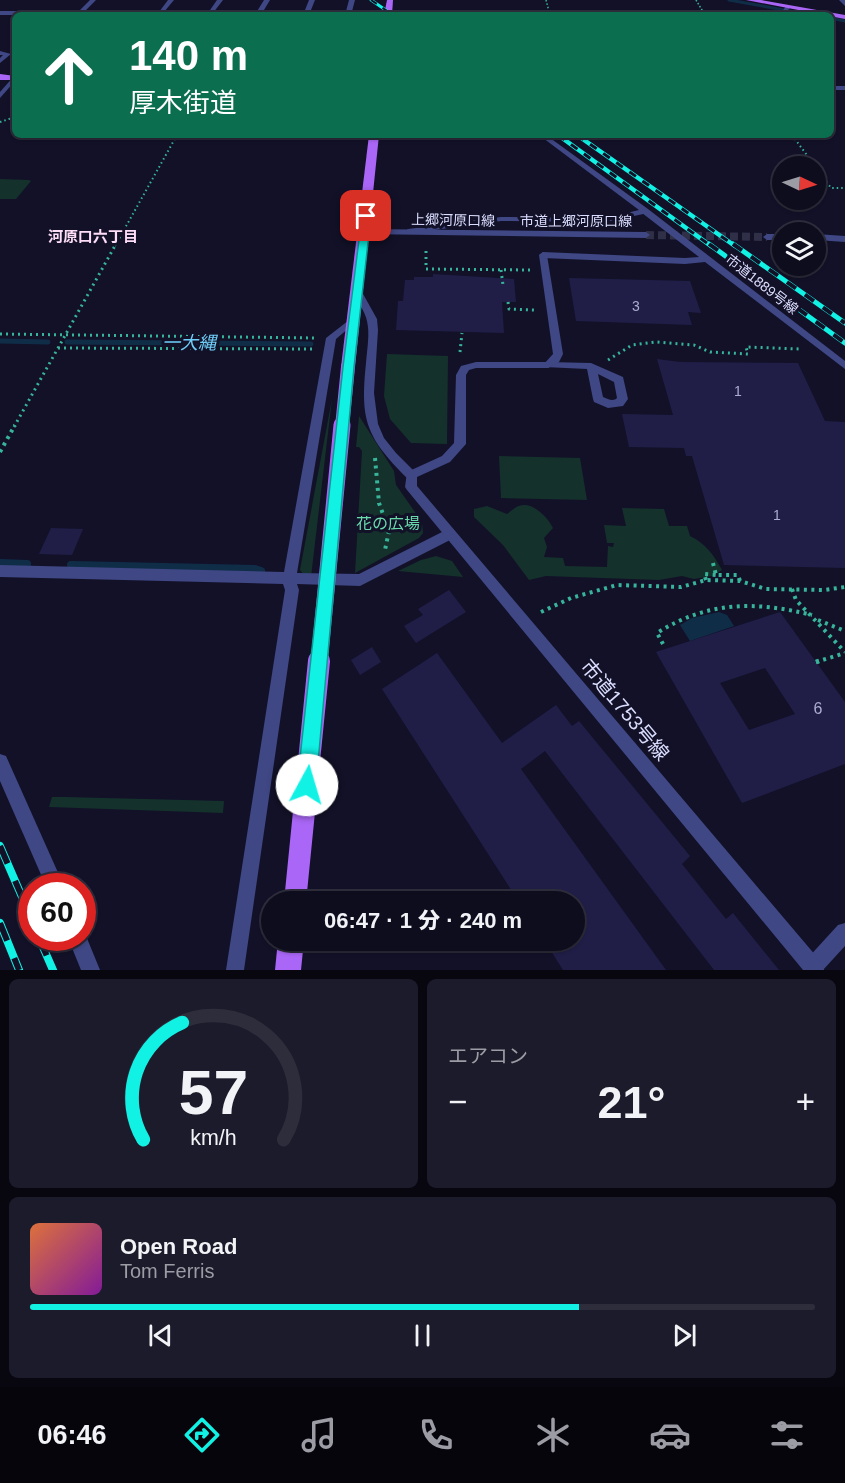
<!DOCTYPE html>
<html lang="ja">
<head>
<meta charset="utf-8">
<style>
	:root { --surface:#0e0d1e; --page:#1c1b2b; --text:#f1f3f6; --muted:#9b9ca4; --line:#2e2d3c; --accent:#11f2e5 }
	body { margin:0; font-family:Arial,"Noto Sans JP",sans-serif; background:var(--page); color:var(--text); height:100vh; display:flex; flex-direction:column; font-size:22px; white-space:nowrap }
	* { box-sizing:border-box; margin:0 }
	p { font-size:20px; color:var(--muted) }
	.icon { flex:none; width:33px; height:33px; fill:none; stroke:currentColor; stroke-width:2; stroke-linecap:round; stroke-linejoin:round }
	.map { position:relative; height:970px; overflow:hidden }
	.panel { display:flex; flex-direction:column; gap:9px; padding:9px; background:#080710; flex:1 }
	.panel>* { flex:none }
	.top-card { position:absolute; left:12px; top:12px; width:822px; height:126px; border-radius:9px; box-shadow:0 2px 4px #0004,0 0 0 2px var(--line); background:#0b6e4f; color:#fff; overflow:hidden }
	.needle { width:39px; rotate:94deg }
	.buttons { position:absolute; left:772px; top:156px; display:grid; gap:12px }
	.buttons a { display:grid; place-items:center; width:54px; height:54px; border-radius:50%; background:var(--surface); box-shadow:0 2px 4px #0004,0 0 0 2px var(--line); font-size:30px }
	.speed { position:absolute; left:18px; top:873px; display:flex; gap:12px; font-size:30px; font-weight:700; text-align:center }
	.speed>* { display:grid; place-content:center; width:78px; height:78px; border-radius:50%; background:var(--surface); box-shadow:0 2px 4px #0004,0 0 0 2px var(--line); line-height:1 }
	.speed .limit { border:9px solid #d22; background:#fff; color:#111 }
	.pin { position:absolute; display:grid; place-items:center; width:51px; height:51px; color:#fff; margin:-26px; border-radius:12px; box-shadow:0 3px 9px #0006 }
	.me { position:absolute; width:66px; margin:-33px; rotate:6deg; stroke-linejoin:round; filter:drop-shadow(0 0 4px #0008) }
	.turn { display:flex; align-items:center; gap:21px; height:126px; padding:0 18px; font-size:27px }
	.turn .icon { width:78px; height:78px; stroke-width:2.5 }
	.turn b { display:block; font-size:42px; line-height:51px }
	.big { font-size:45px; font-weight:800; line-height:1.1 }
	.panel .tile { flex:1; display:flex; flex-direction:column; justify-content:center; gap:9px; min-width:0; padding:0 21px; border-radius:9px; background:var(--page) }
	.panel .dial { align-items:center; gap:0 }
	.dial svg { height:156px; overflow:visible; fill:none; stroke:var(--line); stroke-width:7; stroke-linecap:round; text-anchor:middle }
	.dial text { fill:var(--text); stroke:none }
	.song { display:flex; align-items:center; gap:18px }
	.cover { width:72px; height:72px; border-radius:9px; background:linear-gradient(135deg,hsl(20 70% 55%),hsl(290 70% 35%)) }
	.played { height:6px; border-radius:3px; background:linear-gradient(90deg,var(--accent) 70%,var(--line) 70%) }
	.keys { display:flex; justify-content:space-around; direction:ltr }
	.heat { display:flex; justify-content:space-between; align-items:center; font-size:33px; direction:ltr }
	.panel .tiles { flex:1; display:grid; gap:9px; grid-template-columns:1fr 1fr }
	.tile:last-child { grid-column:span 2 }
	.trip { position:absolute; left:261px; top:891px; width:324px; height:60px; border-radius:30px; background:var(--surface); box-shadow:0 2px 4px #0004,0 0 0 2px var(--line); font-weight:800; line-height:60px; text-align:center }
	.menu { display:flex; height:96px; justify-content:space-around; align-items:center; background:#06050c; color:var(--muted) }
	.menu .icon { width:42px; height:42px }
	.menu .on { color:var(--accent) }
	.menu b { font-size:27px; color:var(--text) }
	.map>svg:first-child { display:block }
	.green { fill:#15312c }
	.water { fill:#102d48 }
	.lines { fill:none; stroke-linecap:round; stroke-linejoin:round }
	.stream-far2 { stroke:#102d48; stroke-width:3 }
	.stream-far1 { stroke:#102d48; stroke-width:5 }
	.stream { stroke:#102d48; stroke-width:8 }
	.building { fill:#201e47; fill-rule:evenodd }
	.tertiary-tunnel { stroke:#302f48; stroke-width:8; stroke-dasharray:8 4; stroke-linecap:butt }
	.path-far4 { stroke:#37b499; stroke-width:1.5; stroke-dasharray:1.5 2; stroke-linecap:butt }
	.path-far3 { stroke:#37b499; stroke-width:2; stroke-dasharray:1.5 3; stroke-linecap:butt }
	.path-far2 { stroke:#37b499; stroke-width:3; stroke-dasharray:2 4; stroke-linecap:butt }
	.path-far1 { stroke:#37b499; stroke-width:4; stroke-dasharray:3 4.5; stroke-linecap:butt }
	.path { stroke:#37b499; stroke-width:5; stroke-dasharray:4.5 6; stroke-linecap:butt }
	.service { fill:#3f4784; fill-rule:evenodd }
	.minor { fill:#3f4784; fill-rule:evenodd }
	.tertiary { fill:#3f4784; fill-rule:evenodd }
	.primary { fill:#aa67f7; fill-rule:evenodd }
	.rail-far3-casing { stroke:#11f2e5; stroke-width:3 }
	.rail-far2-casing { stroke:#11f2e5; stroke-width:4.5 }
	.rail-far1-casing { stroke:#11f2e5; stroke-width:5 }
	.rail-casing { stroke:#11f2e5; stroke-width:8 }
	.rail-far3 { stroke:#121128; stroke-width:2; stroke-dasharray:7; stroke-linecap:butt }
	.rail-far2 { stroke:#121128; stroke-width:3; stroke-dasharray:8; stroke-linecap:butt }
	.rail-far1 { stroke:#121128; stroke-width:4; stroke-dasharray:11; stroke-linecap:butt }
	.rail { stroke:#121128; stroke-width:6; stroke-dasharray:19; stroke-linecap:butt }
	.primary-bridge-far2 { stroke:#aa67f7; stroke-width:14 }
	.primary-bridge-far1 { stroke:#aa67f7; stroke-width:17 }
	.primary-bridge { stroke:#aa67f7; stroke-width:22 }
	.route { fill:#11f2e5; stroke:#0b9d95; stroke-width:1.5 }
	.labels { text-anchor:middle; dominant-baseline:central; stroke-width:6; stroke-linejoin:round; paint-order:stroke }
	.far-street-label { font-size:14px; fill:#dadcfd; stroke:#121128 }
	.number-label { font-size:14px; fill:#acacd0 }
	.far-neighbourhood-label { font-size:15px; font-weight:bold; fill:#fddcf6; stroke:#121128 }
	.park-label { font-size:16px; fill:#69daac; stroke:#121128 }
	.near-number-label { font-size:16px; fill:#acacd0 }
	.water-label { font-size:18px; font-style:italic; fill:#6ecdf7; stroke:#121128 }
	.near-street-label { font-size:20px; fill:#dadcfd; stroke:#121128 }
</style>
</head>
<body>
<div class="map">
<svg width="845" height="970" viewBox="0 0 845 970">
	<rect width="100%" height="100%" fill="#121128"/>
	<g class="green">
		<polygon points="0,179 29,180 31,181 16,199 0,199"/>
		<polygon points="387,354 448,356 447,444 411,443 390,419 384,396"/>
		<polygon points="332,399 311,577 305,576 300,570"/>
		<polygon points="359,416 394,471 396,485 422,522 423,533 419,538 355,573 362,451 359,447 356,447"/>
		<polygon points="499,456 580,458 587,500 501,498"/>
		<path d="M487 506 507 514C510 512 515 507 519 506 533 501 548 518 553 528L544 538 547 547 544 557 563 558 565 566 607 567 608 546 613 547 614 543H607L604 525 626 526 622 508 664 509 669 526H687L690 536C706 544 713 554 722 570L712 576 694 579 682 576 659 580 546 576 529 580 503 545 474 517V509Z"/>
		<polygon points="436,556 452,561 463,577 398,571 421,560"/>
		<polygon points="52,797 65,797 224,801 223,813 49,807"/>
	</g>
	<polygon class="water" points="719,612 727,615 734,626 690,641 680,625 692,618"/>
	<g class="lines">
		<g class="stream-far2">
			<polyline points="729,0 812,15"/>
			<polyline points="831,18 845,21"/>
		</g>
		<g class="stream-far1">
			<polyline points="0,341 48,342"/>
			<polyline points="67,342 311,344"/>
		</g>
		<g class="stream">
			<polyline points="0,563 27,564"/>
			<polyline points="71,565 255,569 261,571"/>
		</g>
	</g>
	<g class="building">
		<polygon points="433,274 514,279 516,302 502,302 504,333 396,330 398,301 403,301 405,280 414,280 414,277 433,277"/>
		<polygon points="569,278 690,281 701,313 688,312 692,325 576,321"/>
		<polygon points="657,359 680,362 798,363 825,421 845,422 845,568 724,565 692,456 686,456 684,448 629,447 622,414 673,415"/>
		<polygon points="51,528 83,529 72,555 39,554"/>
		<polygon points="449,590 466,612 416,643 404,626 423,615 418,609"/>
		<path d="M780 612 845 702V764L742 803 656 652ZM765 668 795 714 749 730 720 683Z"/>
		<polygon points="372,647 381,662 360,675 351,660"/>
		<polygon points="437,653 502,743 556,705 572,726 579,721 690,856 682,864 726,919 733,913 779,970 714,970 545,751 521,769 666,970 563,970 544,940 574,940 574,902 519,902 382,689"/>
	</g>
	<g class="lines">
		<polyline class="tertiary-tunnel" points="646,235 767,237"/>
		<g class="path-far4">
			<polyline points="546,0 550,15"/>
			<polyline points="696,0 705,15"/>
		</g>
		<g class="path-far3">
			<polyline points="0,122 15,117"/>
			<polyline points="792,135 815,166"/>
			<polyline points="816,167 831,188 845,188"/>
			<polyline points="115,246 177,135"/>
		</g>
		<g class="path-far2">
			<polyline points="426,251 426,269 531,270"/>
			<polyline points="501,270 503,285"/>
			<polyline points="508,302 509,309 534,310"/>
			<polyline points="0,334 316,338"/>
			<polyline points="58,348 316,349"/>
			<polyline points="460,352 462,333"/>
			<polyline points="608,360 632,345 656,342 694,345 710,352 748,354 746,347 800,349"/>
			<polyline points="14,427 116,244"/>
		</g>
		<g class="path-far1">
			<polyline points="0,452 15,425"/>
			<polyline points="375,458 379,503 389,531 385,550"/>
			<polyline points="713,563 716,575 738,575 740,581"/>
			<polyline points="706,580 704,574 716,575"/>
			<polyline points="792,589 796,600 845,652"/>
			<polyline points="541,612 571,598 617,585 681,587 706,580 740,581 766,589 824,590 845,587"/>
			<polyline points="818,620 845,631"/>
			<path d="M663 644 657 633C708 601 755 601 812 615"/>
			<polyline points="816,662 845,653"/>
		</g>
		<polyline class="path" points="816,662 819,661"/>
		<g class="service">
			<polygon points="786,6 791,7 785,13 781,13"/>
			<polygon points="0,51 11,54 0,63 0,58 3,55 0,55"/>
			<path d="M548 362 591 363 623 377 628 399 623 406 608 408 594 402 593 399 587 369 544 367 543 365ZM598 374 614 382 617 398C613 402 608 399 603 397Z"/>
			<polygon points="845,923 845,946 823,970 805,970 804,967 806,960 838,925"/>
		</g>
		<g class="minor">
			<polygon points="168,0 174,0 164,12 208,13 217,0 223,0 213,13 256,13 264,0 270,0 261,15 119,15 77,13 80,11 159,12"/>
			<polygon points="309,0 315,0 309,15 303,15"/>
			<polygon points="349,0 355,0 351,15 345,15"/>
			<polygon points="839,0 845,0 845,6"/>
			<polygon points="539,135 546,135 648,209 648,213 606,222 501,221 405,234 404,232 408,229 501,217 606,218 639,210"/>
			<polygon points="543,252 547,255 563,354 559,362 548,368 543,365 553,354 539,255"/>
			<path d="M357 289 362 292 377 319 378 330 374 393 378 424 384 438 396 453 415 472 417 475 415 478H407C366 437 360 420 366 363 367 349 370 334 367 321 365 311 357 301 352 292Z"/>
			<polygon points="353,317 356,318 356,322 336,339 297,573 359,574 446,530 450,529 454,530 456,534 454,538 360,586 297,584 299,590 244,970 226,970 285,590 283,584 0,577 0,565 284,572 326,338"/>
			<polygon points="0,754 6,756 64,886 46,886 0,781"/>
			<polygon points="82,931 84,931 100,970 81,970 68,938 82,938"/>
		</g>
		<g class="tertiary">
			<polygon points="90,0 96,0 81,15 0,15 0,11 79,11"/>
			<polygon points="15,75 15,81 0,98 0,92"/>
			<rect x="831" y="86" width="14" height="4"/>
			<polygon points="642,209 648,209 845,361 845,369 705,262 685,264 543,258 539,255 543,252 685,258 699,257 642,213"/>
			<polygon points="364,229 646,232 650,235 646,238 361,234 360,232"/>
			<polygon points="783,234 783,240 767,240 763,237 767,234"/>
			<polygon points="816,234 845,236 845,242 816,240"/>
			<polygon points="476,362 548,362 553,365 548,368 476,368 469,370 466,375 466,444 450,462 417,477 417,486 822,963 824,970 803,970 407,490 405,487 407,472 442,456 454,443 456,375 461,366"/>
		</g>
		<g class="primary">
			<polygon points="387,0 393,0 392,15 384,15"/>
			<polygon points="746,0 761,0 845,15 845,19"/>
			<polygon points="0,74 15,76 15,80 0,80"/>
			<polygon points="369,135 379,135 355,367 348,372 341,367"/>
			<polygon points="278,940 304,940 301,970 275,970"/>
		</g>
		<g class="rail-far3-casing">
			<polyline id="rail-far3" points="371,0 393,15"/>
		</g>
		<g class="rail-far2-casing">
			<g id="rail-far2">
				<polyline points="558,135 711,246"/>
				<polyline points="577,135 735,246"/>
			</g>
		</g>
		<g class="rail-far1-casing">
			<g id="rail-far1">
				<polyline points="709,244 845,343"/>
				<polyline points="733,244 845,323"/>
			</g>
		</g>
		<g class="rail-casing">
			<g id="rail">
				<polyline points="0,846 32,920"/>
				<polyline points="0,923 19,970"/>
				<polyline points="39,938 53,970"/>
			</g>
		</g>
		<use href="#rail-far3" class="rail-far3"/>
		<use href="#rail-far2" class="rail-far2"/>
		<use href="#rail-far1" class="rail-far1"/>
		<use href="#rail" class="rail"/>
		<polyline class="primary-bridge-far2" points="342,427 348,367"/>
		<polyline class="primary-bridge-far1" points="319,663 342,425"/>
		<polyline class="primary-bridge" points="295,902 319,661"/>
	</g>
	<polygon class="route" points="366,213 371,216 354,367 316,785 313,792 307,795 300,792 297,785 343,367 362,216"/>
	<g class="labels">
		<g class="far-street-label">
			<text transform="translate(453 220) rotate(1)">上郷河原口線</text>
			<text x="576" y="221">市道上郷河原口線</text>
			<text transform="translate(762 284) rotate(38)">市道1889号線</text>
		</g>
		<g class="number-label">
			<text x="636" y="306">3</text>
			<text x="738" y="391">1</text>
			<text x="777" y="515">1</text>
		</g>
		<g class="far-neighbourhood-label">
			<text x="93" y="236">河原口六丁目</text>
		</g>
		<g class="park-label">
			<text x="388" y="523">花の広場</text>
		</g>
		<g class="near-number-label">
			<text x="818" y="708">6</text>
		</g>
		<g class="water-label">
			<text x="189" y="343">一大縄</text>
		</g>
		<g class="near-street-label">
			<text transform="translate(625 710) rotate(50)">市道1753号線</text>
		</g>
	</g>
</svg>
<div class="buttons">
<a><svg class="needle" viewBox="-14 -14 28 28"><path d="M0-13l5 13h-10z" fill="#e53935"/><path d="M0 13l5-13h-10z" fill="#9b9ca4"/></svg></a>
<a><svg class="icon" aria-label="layers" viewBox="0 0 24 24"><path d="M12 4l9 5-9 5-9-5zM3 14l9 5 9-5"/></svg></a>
</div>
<div class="speed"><div class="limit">60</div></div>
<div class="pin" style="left:366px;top:216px;background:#d93025"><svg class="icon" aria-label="arrive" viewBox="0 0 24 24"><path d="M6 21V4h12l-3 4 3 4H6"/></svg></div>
<svg class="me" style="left:307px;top:785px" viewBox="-20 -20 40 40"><circle r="19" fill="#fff"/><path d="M0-13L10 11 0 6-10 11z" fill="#11f2e5"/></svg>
<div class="trip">06:47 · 1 分 · 240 m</div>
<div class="top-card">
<div class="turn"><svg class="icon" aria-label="ahead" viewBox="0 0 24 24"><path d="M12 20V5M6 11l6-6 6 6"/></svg><div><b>140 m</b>厚木街道</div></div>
</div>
</div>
<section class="panel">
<div class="tiles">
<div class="tile dial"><svg viewBox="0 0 100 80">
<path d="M14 69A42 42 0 1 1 86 69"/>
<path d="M14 69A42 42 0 0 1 34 9" stroke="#11f2e5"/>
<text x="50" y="56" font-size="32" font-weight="700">57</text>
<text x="50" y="72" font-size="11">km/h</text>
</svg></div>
<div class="tile"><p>エアコン</p>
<div class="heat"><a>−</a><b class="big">21°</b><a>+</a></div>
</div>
<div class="tile">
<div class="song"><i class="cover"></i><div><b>Open Road</b><p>Tom Ferris</p></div></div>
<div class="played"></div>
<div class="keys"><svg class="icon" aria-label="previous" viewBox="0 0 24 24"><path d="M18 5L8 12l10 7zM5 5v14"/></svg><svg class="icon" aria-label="pause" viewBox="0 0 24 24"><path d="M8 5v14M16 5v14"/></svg><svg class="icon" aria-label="next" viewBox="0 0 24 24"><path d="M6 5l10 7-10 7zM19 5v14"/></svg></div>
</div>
</div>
</section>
<nav class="menu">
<b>06:46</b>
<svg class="icon on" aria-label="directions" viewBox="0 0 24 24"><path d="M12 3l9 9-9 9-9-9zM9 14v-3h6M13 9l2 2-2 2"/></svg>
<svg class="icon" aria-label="music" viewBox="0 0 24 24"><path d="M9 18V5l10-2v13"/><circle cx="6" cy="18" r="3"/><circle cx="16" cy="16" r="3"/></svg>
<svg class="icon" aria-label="phone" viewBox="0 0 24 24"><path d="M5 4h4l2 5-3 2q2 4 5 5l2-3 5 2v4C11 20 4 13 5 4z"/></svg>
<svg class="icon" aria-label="climate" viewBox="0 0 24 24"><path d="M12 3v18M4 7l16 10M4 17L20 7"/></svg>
<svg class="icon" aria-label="car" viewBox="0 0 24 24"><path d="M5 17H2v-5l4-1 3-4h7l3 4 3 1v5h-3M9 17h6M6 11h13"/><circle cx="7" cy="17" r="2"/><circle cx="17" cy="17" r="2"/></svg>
<svg class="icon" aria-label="filters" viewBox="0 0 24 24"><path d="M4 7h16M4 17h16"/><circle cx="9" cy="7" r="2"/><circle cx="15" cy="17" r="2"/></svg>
</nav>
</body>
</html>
